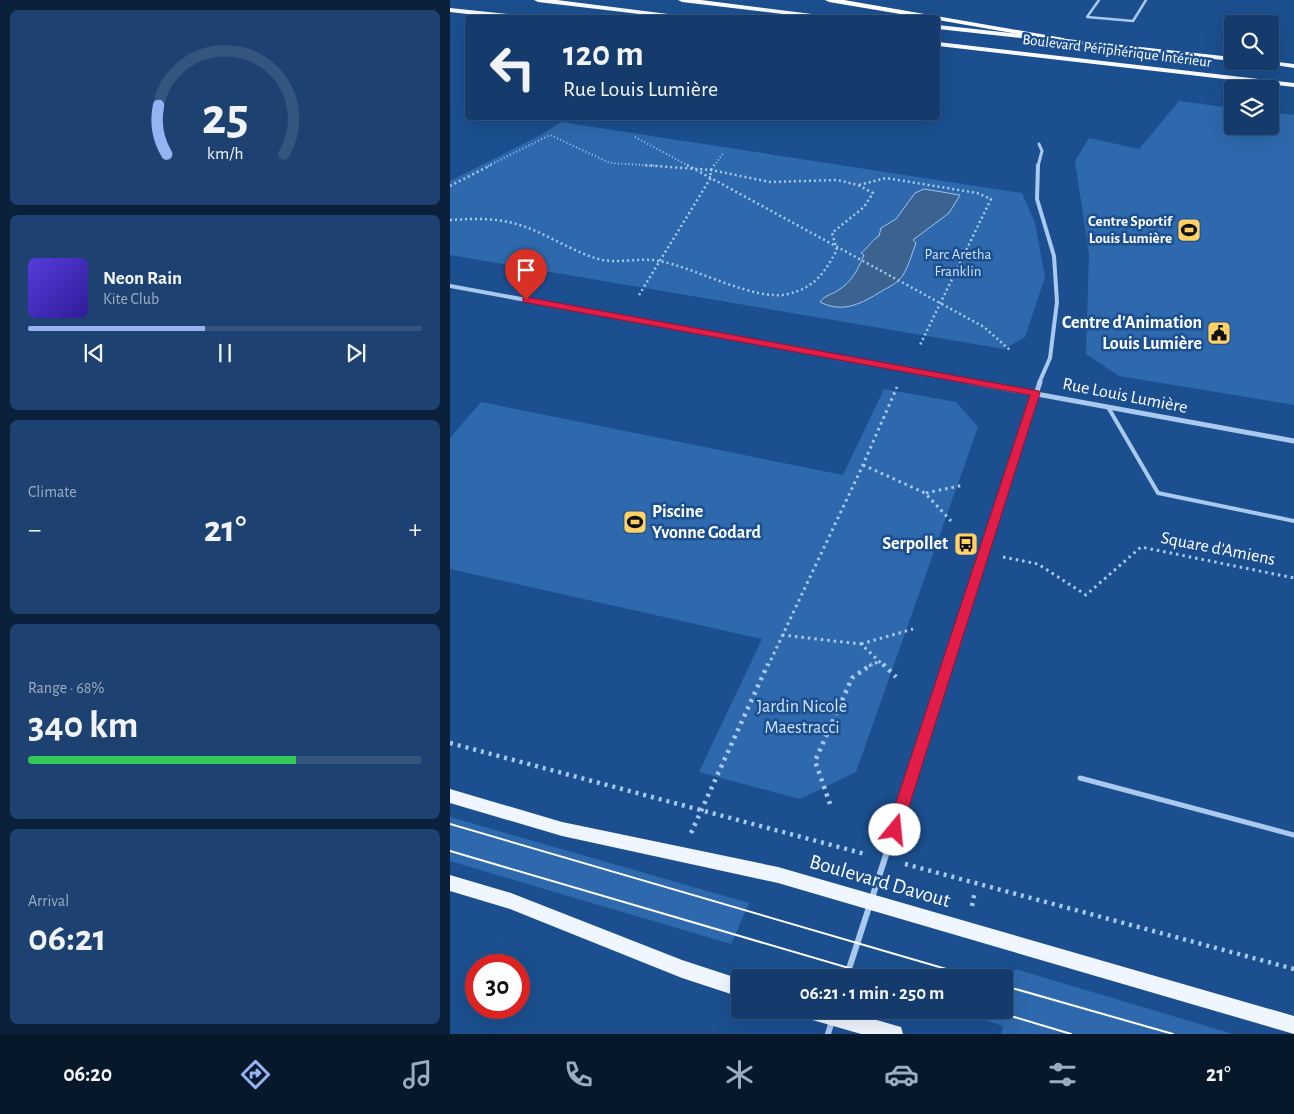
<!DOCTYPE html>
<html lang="en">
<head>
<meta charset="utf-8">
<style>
	:root { --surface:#143b6b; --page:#1d4271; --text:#f1f3f6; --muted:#9dadc1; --line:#33557e; --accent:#95b2f1 }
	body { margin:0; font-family:"Alegreya Sans",sans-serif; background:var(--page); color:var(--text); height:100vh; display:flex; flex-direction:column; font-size:19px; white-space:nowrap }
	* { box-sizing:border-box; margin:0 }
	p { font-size:16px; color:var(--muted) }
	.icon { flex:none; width:28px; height:28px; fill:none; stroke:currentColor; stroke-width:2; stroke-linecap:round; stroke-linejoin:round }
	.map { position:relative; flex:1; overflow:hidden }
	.sheet { display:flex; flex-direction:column; gap:10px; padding:10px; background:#0b203b; width:450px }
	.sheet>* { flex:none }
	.banner { position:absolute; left:15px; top:15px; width:475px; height:105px; border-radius:5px; box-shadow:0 5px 20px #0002,0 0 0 1px var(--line); background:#143b6b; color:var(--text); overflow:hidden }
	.buttons { position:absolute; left:774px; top:15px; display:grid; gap:10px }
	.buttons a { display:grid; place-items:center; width:55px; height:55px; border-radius:5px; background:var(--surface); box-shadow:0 5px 20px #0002,0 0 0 1px var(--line); font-size:25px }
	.speed { position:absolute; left:15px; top:954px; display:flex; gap:10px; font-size:25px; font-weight:700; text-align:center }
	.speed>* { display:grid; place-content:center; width:65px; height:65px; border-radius:50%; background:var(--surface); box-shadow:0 5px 20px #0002,0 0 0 1px var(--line); line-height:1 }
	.speed .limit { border:8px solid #d22; background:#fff; color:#111 }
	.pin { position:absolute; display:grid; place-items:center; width:42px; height:42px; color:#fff; margin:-51px -21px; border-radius:50% 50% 50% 0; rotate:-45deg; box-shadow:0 0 5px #0007 }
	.pin .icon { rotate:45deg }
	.me { position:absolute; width:55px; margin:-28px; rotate:17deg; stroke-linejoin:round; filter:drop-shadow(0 0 4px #0008) }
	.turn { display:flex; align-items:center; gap:18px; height:105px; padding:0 15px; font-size:22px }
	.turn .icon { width:65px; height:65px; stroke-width:2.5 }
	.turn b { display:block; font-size:35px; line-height:42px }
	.big { font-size:38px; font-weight:600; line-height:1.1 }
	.sheet .tile { flex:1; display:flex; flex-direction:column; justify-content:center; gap:8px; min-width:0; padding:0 18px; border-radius:8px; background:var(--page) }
	.sheet .dial { align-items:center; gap:0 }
	.dial svg { height:130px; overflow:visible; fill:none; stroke:var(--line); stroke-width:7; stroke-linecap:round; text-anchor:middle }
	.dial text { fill:var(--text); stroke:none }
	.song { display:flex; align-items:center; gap:15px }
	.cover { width:60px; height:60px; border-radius:8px; background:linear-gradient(135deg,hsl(250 70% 55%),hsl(250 70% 35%)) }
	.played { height:5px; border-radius:2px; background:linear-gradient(90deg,var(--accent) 45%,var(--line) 45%) }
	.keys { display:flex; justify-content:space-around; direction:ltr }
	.heat { display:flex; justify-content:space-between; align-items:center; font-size:28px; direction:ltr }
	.charge { height:8px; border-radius:4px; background:linear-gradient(90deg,#34c759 68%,var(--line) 0) }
	.trip { position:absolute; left:281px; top:969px; width:282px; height:50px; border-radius:5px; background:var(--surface); box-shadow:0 5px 20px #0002,0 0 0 1px var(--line); font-weight:600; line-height:50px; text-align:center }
	.tabs { display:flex; height:80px; justify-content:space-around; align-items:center; background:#08182b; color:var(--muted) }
	.tabs .icon { width:35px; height:35px }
	.tabs .selected { color:var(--accent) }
	.tabs b { font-size:22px; color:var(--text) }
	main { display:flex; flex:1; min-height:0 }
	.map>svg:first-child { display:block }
	.green { fill:#2e69ad }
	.water { fill:#3c6290; stroke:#9cc4f0 }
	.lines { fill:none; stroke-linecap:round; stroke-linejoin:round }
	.path-far3 { stroke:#a9c9ee; stroke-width:2; stroke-dasharray:1 2.5; stroke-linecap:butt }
	.path-far2 { stroke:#a9c9ee; stroke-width:2.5; stroke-dasharray:2 3; stroke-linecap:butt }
	.path-far1 { stroke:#a9c9ee; stroke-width:3; stroke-dasharray:2.5 4; stroke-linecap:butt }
	.path { stroke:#a9c9ee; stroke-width:4.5; stroke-dasharray:3 5; stroke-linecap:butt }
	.service-far2 { stroke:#a9c9ee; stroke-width:2.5 }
	.service-far1 { stroke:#a9c9ee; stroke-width:4 }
	.service { stroke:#a9c9ee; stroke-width:5 }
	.minor-far3 { stroke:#a9c9ee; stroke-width:3 }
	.minor-far2 { stroke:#a9c9ee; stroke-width:4 }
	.minor-far1 { stroke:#a9c9ee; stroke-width:5 }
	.minor { stroke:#a9c9ee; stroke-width:6 }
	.primary { fill:#f0f6ff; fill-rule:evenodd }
	.trunk { fill:#f8faff; fill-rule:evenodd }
	.motorway { fill:#fff; fill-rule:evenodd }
	.tram { stroke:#fff; stroke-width:2 }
	.route { fill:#e11d48; stroke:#92132f }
	.labels { text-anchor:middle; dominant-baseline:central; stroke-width:5; stroke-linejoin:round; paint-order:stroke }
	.far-street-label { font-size:15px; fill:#fff; stroke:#1b4f8f }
	.far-poi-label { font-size:15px; font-weight:bold; fill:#fff; stroke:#1b4f8f; text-anchor:end }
	.far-park-label { font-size:15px; fill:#cfe3fa; stroke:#1b4f8f }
	.poi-label { font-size:18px; font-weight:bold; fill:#fff; stroke:#1b4f8f; text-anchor:end }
	.street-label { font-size:18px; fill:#fff; stroke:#1b4f8f }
	.park-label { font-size:18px; fill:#cfe3fa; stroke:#1b4f8f }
	.near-street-label { font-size:21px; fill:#fff; stroke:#1b4f8f }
</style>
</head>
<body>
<main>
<section class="sheet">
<div class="tile dial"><svg viewBox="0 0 100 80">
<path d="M14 69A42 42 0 1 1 86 69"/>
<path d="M14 69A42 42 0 0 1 9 39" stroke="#95b2f1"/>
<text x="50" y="56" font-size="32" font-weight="700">25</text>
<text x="50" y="72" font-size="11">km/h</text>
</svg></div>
<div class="tile">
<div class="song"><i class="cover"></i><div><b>Neon Rain</b><p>Kite Club</p></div></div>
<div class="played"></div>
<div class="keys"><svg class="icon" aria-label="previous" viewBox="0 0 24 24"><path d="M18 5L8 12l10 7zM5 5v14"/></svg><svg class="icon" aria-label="pause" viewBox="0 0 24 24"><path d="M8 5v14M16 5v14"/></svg><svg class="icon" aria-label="next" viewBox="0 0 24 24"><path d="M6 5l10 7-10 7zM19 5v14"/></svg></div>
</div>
<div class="tile"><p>Climate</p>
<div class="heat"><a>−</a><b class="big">21°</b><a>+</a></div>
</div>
<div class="tile"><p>Range · 68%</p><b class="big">340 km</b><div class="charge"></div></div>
<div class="tile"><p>Arrival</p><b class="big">06:21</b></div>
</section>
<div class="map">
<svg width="844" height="1034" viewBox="0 0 844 1034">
	<rect width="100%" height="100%" fill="#1b4f8f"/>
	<g class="green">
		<polygon points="729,101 782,108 782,126 820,126 820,112 844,115 844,405 669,376 636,354 639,254 625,161 639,138 689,149"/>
		<polygon points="111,122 572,193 585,223 595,277 575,337 554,349 0,255 0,181 91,135"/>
		<polygon points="434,389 506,402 528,427 406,772 350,799 249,772 312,639 0,569 0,438 31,402 393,475"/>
		<polygon points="0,817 299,903 281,944 0,861"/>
		<polygon points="528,969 562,980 565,969 783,1034 551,1034 553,1026 516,1014 517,1010 555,1010 555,978 526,977"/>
	</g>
	<path class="water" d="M474 189 510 195 499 213 463 240 466 243C462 253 459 266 453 275 447 284 440 286 432 291 412 303 394 314 370 302 375 295 381 295 387 291 402 282 407 271 414 255L411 253C419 247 420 242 429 236L431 228 446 219 465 193Z"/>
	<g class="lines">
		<g class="path-far3">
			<polyline points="185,137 239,166"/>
			<polyline points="38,166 100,135 160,163 210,166"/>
			<polyline points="264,166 274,152"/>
		</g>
		<g class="path-far2">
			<polyline points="237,165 534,327 561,351"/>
			<polyline points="409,185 436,178 527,193 541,199 470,345"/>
			<polyline points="0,186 41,165"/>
			<path d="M0 220C18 219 36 218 53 221 86 226 114 248 145 258 165 265 189 257 209 261 244 267 305 302 338 294 366 287 374 273 387 250L382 233 414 207 423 193 408 185 387 180 320 182 261 170 192 165"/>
			<polyline points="189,295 260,179 261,170 264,165"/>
		</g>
		<g class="path-far1">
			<polyline points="413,465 475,493 501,521"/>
			<polyline points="476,493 514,485"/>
			<polyline points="553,557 588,564 636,595 691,547 844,578"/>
			<polyline points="332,635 411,644 434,666"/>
			<polyline points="411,644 463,629"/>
			<polyline points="318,666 413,465 447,387"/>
			<polyline points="419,666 428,662"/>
		</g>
		<g class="path">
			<polyline points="433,664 446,677"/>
			<polyline points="0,743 415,854"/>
			<polyline points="380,804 365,761 402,678 422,664"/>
			<polyline points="241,833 318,664"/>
			<polyline points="455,864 844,969"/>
			<polyline points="522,906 525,891"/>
		</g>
		<polyline class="service-far2" points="649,0 637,17 683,21 696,0"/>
		<polyline class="service-far1" points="658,407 708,493 844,521"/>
		<polyline class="service" points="630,778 844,835"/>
		<polyline class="minor-far3" points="588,166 592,151 589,144"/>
		<g class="minor-far2">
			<polyline points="588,165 587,199 604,256 607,302 600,358 589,383"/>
			<polyline points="0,286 528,383"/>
		</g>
		<g class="minor-far1">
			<polyline points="521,382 844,441"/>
			<polyline points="498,666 590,382"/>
		</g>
		<g class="minor">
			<polyline points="396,978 498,664"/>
			<polyline points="378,1034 385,1010"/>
		</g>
		<g class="primary">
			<polygon points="0,789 112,822 328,867 844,1016 844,1034 328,883 112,836 0,803"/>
			<polygon points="0,875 61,893 232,960 290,979 290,997 232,978 60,909 0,891"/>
			<polygon points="350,1010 392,1010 444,1025 451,1027 453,1034 411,1034 359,1019 353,1016"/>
		</g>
		<g class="trunk">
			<polygon points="84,0 107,0 250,18 223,18 88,2"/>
			<polygon points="228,0 251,0 394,18 367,18 232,2"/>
			<polygon points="0,8 78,16 81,18 52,18 0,12"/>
			<polygon points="488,25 782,57 782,61 488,29"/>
			<polygon points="488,42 844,83 844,87 488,46"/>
			<polygon points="798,61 820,61 844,64 844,68"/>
		</g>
		<polygon class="motorway" points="375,0 394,0 613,38 617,40 613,42 488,20 488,18 474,18 379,2"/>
		<g class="tram">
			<polyline points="0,824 527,978"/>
			<polyline points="0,851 433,978"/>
			<polyline points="555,986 723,1034"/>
			<polyline points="541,1010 621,1034"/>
		</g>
	</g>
	<polygon class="route" points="76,297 589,391 590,393 450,835 445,837 440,835 437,830 580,395 73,302 73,298"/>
	<defs>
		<g id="stadium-square" transform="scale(1.25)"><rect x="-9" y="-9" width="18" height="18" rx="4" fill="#ffd166" stroke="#1b4f8f"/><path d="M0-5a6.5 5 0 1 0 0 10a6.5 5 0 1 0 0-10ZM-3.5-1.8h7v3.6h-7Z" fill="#111"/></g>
		<g id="civic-square" transform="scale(1.25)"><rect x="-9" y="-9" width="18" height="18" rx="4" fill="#ffd166" stroke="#1b4f8f"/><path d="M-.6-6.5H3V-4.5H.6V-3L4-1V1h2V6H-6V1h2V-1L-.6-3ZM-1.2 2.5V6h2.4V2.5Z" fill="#111"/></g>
		<g id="bus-square" transform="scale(1.25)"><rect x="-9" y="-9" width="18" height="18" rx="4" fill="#ffd166" stroke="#1b4f8f"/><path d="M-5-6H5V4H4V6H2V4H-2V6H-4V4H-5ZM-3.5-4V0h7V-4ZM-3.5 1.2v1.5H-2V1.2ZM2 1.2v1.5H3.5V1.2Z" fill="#111"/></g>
	</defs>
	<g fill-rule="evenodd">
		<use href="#stadium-square" x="739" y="230"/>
		<use href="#civic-square" x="769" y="333"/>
		<use href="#stadium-square" x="185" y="522"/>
		<use href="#bus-square" x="516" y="544"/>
	</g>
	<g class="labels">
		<g class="far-street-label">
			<text transform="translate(667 51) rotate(7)">Boulevard Périphérique Intérieur</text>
		</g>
		<g class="far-poi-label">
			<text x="722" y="221">Centre Sportif<tspan x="722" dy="17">Louis Lumière</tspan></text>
		</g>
		<g class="far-park-label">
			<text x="508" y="254">Parc Aretha<tspan x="508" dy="17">Franklin</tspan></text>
		</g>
		<g class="poi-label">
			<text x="752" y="323">Centre d’Animation<tspan x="752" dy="21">Louis Lumière</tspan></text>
			<text x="202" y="512" text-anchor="start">Piscine<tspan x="202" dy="21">Yvonne Godard</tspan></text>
			<text x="498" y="544">Serpollet</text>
		</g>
		<g class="street-label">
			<text transform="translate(675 396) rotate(11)">Rue Louis Lumière</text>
			<text transform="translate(768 549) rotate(11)">Square d'Amiens</text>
		</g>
		<g class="park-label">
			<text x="352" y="707">Jardin Nicole<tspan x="352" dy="21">Maestracci</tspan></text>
		</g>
		<g class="near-street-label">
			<text transform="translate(430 881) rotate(16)">Boulevard Davout</text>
		</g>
	</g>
</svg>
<div class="buttons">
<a><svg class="icon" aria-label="search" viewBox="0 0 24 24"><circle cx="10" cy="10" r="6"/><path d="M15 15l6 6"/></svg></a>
<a><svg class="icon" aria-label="layers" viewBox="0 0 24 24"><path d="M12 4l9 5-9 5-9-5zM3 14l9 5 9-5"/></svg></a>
</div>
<div class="speed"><div class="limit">30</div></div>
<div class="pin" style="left:76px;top:300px;background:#d93025"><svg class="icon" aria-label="arrive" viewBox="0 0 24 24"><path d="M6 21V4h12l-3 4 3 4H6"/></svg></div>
<svg class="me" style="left:445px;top:830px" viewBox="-20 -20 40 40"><circle r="19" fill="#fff"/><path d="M0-13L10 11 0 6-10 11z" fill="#e11d48"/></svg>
<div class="trip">06:21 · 1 min · 250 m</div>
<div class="banner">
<div class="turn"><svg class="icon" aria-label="left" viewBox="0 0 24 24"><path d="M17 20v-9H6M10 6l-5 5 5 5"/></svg><div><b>120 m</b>Rue Louis Lumière</div></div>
</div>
</div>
</main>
<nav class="tabs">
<b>06:20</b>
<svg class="icon selected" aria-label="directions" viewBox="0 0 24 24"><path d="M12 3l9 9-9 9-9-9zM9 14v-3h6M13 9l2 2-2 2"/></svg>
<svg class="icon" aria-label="music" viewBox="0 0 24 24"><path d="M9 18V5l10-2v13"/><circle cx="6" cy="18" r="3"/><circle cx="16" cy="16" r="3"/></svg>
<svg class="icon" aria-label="phone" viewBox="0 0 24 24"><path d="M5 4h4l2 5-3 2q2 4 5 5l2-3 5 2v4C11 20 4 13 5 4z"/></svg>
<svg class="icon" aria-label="climate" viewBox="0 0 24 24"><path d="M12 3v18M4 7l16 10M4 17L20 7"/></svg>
<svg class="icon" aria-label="car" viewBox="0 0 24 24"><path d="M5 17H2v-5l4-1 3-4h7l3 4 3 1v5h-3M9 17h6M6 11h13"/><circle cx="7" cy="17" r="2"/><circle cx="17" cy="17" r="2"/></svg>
<svg class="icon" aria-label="filters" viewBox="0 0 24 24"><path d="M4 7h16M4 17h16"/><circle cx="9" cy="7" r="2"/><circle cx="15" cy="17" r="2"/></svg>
<b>21°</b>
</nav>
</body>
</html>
